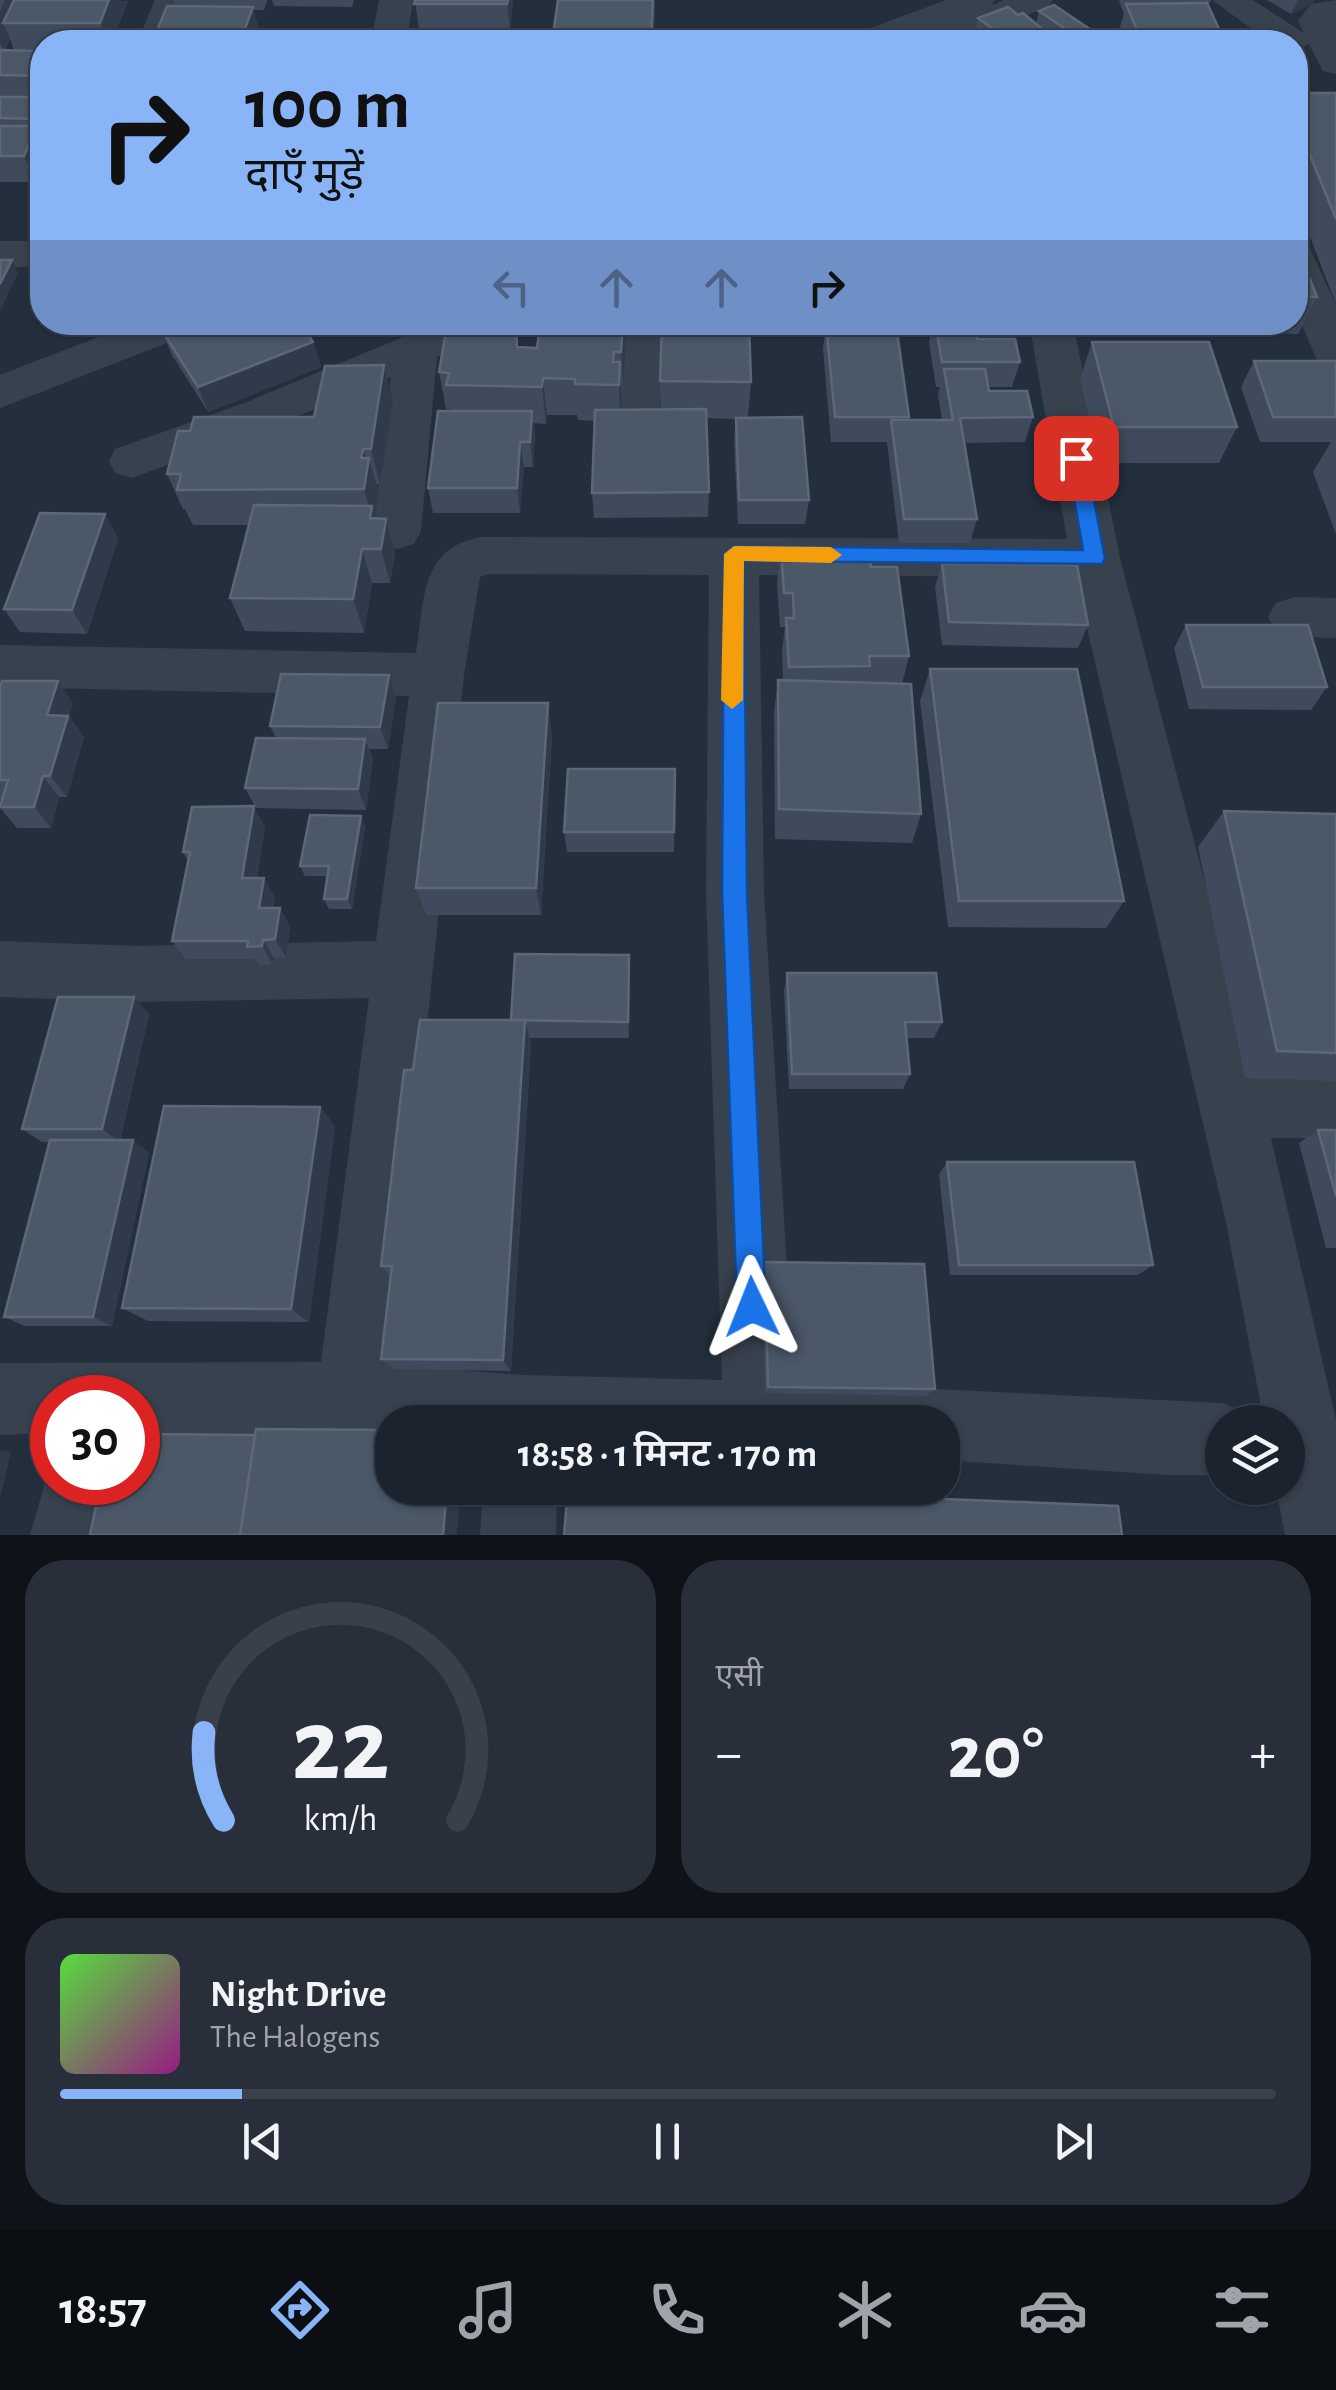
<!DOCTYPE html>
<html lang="hi">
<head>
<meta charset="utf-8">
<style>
	:root { --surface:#1b232e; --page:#282f3a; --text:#f1f3f6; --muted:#a0a4aa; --line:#39404a; --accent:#8ab4f8 }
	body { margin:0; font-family:"Alegreya Sans","Noto Sans Devanagari",sans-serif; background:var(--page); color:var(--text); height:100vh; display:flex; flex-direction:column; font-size:38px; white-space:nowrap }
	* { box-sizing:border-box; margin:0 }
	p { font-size:32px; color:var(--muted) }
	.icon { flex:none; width:55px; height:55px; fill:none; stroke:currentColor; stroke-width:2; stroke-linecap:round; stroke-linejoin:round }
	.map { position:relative; height:1535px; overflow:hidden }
	.drawer { display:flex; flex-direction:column; gap:25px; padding:25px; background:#0f1319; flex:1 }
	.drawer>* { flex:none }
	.banner { position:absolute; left:30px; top:30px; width:1278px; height:305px; border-radius:40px; box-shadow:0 2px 8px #0004,0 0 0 2px var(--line); background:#8ab4f8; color:#111; overflow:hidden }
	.fabs { position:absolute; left:1205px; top:1405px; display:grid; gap:20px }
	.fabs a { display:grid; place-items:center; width:100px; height:100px; border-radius:50%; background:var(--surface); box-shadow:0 2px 8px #0004,0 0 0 2px var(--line); font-size:50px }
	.speed { position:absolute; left:30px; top:1375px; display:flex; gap:20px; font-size:50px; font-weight:700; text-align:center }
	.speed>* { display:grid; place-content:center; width:130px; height:130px; border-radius:50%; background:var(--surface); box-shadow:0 2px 8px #0004,0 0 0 2px var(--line); line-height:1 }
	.speed .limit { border:15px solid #d22; background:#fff; color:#111 }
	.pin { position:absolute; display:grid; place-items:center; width:85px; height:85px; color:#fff; margin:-42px; border-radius:20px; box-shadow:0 5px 15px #0006 }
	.me { position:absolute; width:110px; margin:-55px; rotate:358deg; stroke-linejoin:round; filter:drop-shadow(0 0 8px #0008) }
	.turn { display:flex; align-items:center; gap:35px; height:210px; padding:0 50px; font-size:45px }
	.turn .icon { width:130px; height:130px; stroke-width:2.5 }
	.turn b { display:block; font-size:70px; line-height:85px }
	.lanes { display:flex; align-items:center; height:95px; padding:0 50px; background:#0003; justify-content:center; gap:50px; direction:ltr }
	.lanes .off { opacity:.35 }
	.big { font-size:75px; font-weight:600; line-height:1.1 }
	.drawer .card { flex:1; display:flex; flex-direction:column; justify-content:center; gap:15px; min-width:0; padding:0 35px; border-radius:40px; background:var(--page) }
	.drawer .dial { align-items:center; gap:0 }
	.dial svg { height:260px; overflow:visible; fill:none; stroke:var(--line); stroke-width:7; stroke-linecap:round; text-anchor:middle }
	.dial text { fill:var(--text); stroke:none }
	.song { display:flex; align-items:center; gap:30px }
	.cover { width:120px; height:120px; border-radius:15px; background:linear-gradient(135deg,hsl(110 70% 55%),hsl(310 70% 35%)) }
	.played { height:10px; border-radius:5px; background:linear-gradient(90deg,var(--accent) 15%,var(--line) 15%) }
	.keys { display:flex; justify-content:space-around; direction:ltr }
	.heat { display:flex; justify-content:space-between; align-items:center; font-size:55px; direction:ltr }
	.drawer .tiles { flex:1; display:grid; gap:25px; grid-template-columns:1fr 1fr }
	.card:last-child { grid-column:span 2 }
	.trip { position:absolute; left:375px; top:1405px; width:585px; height:100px; border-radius:40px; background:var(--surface); box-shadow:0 2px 8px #0004,0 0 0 2px var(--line); font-weight:600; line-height:100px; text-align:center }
	.tab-bar { display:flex; height:160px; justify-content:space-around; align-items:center; background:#0b0e12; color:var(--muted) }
	.tab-bar .icon { width:70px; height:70px }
	.tab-bar .selected { color:var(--accent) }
	.tab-bar b { font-size:45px; color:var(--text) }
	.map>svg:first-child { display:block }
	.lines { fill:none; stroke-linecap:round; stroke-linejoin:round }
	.minor { fill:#38414e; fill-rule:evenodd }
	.wall { fill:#3f4b5c }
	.shaded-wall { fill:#2f3b4b }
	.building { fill:#4b5868; stroke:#5c6777; stroke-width:2.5 }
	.route { fill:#1a73e8; stroke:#114b97; stroke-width:2.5 }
	.slow { fill:#f59e0b }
</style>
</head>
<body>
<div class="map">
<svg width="1336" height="1535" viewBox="0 0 1336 1535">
	<rect width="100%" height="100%" fill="#242f3e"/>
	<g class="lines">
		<g class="minor">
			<polygon points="155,0 189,0 173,42 137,42"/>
			<polygon points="379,0 413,0 407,42 371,42"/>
			<polygon points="946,0 995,0 992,5 1004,0 1053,0 1048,7 958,42 932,42 927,35 930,30 899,42 850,42 855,34"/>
			<polygon points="1212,0 1253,0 1304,33 1298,21 1311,4 1336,0 1336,74 1323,71 1309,44 1295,52 1295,42 1270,42"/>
			<rect x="0" y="241" width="42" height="26"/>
			<polygon points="1295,245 1310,249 1336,305 1336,371 1320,367 1295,309"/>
			<polygon points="137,322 201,322 195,332 0,408 0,375"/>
			<polygon points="439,322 501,322 495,332 437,357 421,531 414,544 397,549 380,544 373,531 391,377 279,424 132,478 115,473 109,461 115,449 247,402"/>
			<polygon points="622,322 666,322 659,425 652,436 636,441 620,436 613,425"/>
			<path d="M1029 322H1073L1120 558 1255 1074H1336V1138H1271L1336 1420V1535H1285L1276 1488H1288V1422H1264L1226 1222 1075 577 759 575 764 892 794 1382 1222 1403 1248 1413 1252 1422H1222V1475H1167L942 1460V1422H392V1437L138 1434V1398H52V1433L0 1435V1363L321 1362 369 998 138 1002 0 997V941L138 946 376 941 409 696 0 687V645L416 653C425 601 419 547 482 537L1067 539ZM488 574 709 575 706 892 722 1380 523 1375 391 1365 464 675 480 577Z"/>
			<polygon points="1294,597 1336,598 1336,638 1294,637 1276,631 1268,617 1276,603"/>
			<polygon points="52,1459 52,1482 117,1482 106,1535 30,1535"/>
			<polygon points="483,1488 557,1488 556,1535 480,1535"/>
		</g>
	</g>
	<g class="wall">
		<polygon points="0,0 128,1 112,42 42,42 42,49 14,50 10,39 5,50 42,51 42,167 36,182 0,182"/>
		<polygon points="174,0 267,0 264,10 253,10 260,33 256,42 159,42 156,33 176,6"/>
		<polygon points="272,0 354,0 352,7 274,6"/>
		<polygon points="415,0 513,0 510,30 419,30"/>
		<polygon points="1119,0 1211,0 1208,6 1219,29 1214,42 1124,42 1119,30 1124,14"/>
		<polygon points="1267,0 1314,0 1312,4 1291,14"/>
		<polygon points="1039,11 1109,42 1062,42 1038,25 1058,42 974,42 978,18 1018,15 1036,24"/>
		<polygon points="1295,93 1336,93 1336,304 1295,198"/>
		<polygon points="1295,242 1317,297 1298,334 1247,332 1244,322 1295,322"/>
		<polygon points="569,322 627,322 621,410 661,410 660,381 751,382 748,417 809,500 805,524 738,524 734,443 736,419 706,418 709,492 708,517 594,518 592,493 595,421 578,420 577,415 547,415 546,424 534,423 535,436 533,467 524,467 520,513 433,513 428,488 451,411 451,409 446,409 439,372 518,347 537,348 568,333"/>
		<polygon points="933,322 973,322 977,339 1020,362 1012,387 989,387 989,391 1033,417 1025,442 964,443 977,519 970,543 899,543 887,442 831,442 823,349 826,324 909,417 908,420 942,420 938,394 940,387 936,387 929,342"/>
		<polygon points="161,329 313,342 321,367 208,412 172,355"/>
		<polygon points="1092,342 1237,427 1219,463 1100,463 1080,379"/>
		<polygon points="1254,361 1336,361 1336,534 1313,472 1331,442 1260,442 1241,387"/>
		<polygon points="393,402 380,484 376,484 379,494 375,517 386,519 395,554 390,583 372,583 364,633 245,631 230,598 249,525 193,525 185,509 183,509 167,474 190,431 314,417"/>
		<polygon points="105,514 118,539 87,634 20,632 4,609"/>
		<polygon points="781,548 871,567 909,656 902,684 921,814 912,843 775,839 774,712 778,680 783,680 782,651 785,627 780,627 777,583"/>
		<polygon points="942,563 1088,625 1078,648 942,645 935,587"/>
		<polygon points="1186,625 1327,687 1311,710 1189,709 1174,648"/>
		<polygon points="930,669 1124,901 1106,928 948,927 920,701"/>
		<polygon points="0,687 73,703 69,716 84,737 67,797 59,797 51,828 17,828 0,808 1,800 0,800"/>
		<polygon points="396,697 388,749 369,749 373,760 366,810 256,808 245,788 276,738 270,726"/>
		<polygon points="552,735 541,915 426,915 416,888"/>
		<polygon points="675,769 674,852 567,852 564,832"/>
		<polygon points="1224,811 1336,814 1336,1081 1245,1078 1198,847"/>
		<polygon points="361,816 365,827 352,909 329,909 324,899 328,876 305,876 300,866"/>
		<polygon points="265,827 257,878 275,897 273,908 280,908 290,927 286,957 274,958 273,964 259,965 255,959 186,959 172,941 188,861 183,852"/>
		<polygon points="630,973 629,1038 529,1038 531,1044 511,1371 394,1369 381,1359 391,1277 381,1266 511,1020"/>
		<polygon points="787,973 942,1022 934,1038 906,1038 910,1074 903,1089 789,1089 784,991"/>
		<polygon points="149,1014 120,1140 133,1140 149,1153 112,1326 25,1326 4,1317 49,1142 42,1142 22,1129"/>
		<polygon points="320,1107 335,1127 309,1322 148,1321 122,1308"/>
		<polygon points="1318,1130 1336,1130 1336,1248 1326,1248 1299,1143"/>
		<polygon points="947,1162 1153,1265 1138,1275 950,1275 939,1174"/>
		<polygon points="765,1262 935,1389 926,1396 765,1393 762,1272"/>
	</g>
	<g class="shaded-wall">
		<polygon points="5,0 23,0 3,23 10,39 4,51 0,42 0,11"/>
		<polygon points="109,0 128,1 112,42 107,42 100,23"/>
		<polygon points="508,0 513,0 510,30 507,4"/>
		<polygon points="653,0 655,0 655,17 654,42 651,42"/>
		<polygon points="1298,0 1314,0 1312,4 1291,14"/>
		<polygon points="253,7 260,33 256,42 245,42 243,34"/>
		<polygon points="42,102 42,137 35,119"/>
		<polygon points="37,126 42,138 42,167 36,182 24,156"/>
		<polygon points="12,260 18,273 0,311 0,284"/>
		<polygon points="623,322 627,322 623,389 621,352"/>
		<polygon points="313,342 321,367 208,412 198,387"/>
		<polygon points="620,362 622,399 620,421 619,385"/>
		<polygon points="384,365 393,402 380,484 371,449"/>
		<polygon points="543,378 547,415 546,424 542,387"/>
		<polygon points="532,411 535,436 533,467 530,442"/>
		<polygon points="520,442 524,467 520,513 517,488"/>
		<polygon points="363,449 368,467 369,458 379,494 375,517 382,541 370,518 371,513 364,489 361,458"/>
		<polygon points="105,514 118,539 87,634 72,610"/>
		<polygon points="386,519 395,554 390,583 381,549"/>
		<polygon points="362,549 372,583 364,633 353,599"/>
		<polygon points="389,675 396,697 388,749 380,727"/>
		<polygon points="58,681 73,703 69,716 84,737 67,797 50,776 47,715"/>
		<polygon points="548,703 552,735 541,915 536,888"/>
		<polygon points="365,739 373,760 366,810 358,789"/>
		<polygon points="43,776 59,797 51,828 34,807"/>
		<polygon points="254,806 265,827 254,897 242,878"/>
		<polygon points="361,816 365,827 352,909 347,899"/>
		<polygon points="264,878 275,897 270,927 259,908"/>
		<polygon points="280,908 290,927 286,957 275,939"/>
		<polygon points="263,940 274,958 273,964 262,946"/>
		<polygon points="629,955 630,973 629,1038 628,1022"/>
		<polygon points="134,997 149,1014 119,1142 102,1129"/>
		<polygon points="525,1020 531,1044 511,1371 503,1360"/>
		<polygon points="320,1107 335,1127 309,1322 291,1309"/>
		<polygon points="133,1140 149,1153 112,1326 93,1317"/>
		<polygon points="0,1450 11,1452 0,1498"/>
		<polygon points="447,1488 461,1488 457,1535 443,1535"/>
	</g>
	<g class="building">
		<polygon points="14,0 109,0 100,23 3,23"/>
		<polygon points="415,0 508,0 507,4 414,4"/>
		<polygon points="558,0 653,0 651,42 552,42"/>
		<polygon points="1207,3 1219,29 1137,30 1126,4"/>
		<polygon points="1054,5 1109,42 1085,42 1039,11"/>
		<polygon points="167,6 253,7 243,34 156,33"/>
		<polygon points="1008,7 1018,15 1023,13 1058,42 1011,42 978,18"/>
		<polygon points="0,50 42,51 42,76 0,75"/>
		<polygon points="1295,93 1336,93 1336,219 1295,118"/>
		<polygon points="0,97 42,97 42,102 35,119 0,118"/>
		<polygon points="0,126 37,126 24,156 0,156"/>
		<polygon points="1295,242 1317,297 1295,296"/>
		<polygon points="0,260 12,260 0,284"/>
		<polygon points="178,322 300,322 313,342 198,387 161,329"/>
		<polygon points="569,322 623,322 621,352 614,352 613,362 620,362 619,385 575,384 575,379 543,378 542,387 446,385 449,373 439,372 446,331 486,332 486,324 516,325 517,347 537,348 539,333 568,333"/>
		<polygon points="662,322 749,322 751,382 660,381"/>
		<polygon points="935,322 973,322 977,339 1015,339 1020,362 942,362"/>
		<polygon points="826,324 896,324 909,417 835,417"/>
		<polygon points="1092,342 1209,342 1237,427 1114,427"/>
		<polygon points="1254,361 1336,361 1336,417 1273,417"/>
		<polygon points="384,365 371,449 363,449 361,458 369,458 364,489 177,490 181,474 167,474 178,431 190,431 194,417 314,417 325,366"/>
		<polygon points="944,369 985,369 989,391 1027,391 1033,417 960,418 977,519 904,519 891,420 953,420"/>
		<polygon points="706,409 709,492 592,493 595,410"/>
		<polygon points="438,411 532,411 530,442 520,442 517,488 428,488"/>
		<polygon points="802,417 809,500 739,500 736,418"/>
		<polygon points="254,505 372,506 370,518 386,519 381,549 362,549 353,599 230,598"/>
		<polygon points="40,513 105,514 72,610 4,609"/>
		<polygon points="781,548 869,548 871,567 897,567 909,656 869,656 870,666 789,667 786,618 794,618 793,593 784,593"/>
		<polygon points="942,563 1077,565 1088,625 949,622"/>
		<polygon points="1186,625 1308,625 1327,687 1203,687"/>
		<polygon points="930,669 1077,669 1124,901 959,901"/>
		<polygon points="281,674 389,675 380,727 270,726"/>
		<polygon points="778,680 911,684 921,814 779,809"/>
		<polygon points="2,681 58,681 47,715 68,716 50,776 43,776 34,807 0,807 8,780 0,780 0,687"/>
		<polygon points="438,703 548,703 536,888 416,888"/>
		<polygon points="256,738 365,739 358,789 245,788"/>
		<polygon points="568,769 675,769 674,832 564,832"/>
		<polygon points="254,806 242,878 264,878 259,908 280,908 275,939 263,940 262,946 247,947 248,941 172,941 190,852 183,852 192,807"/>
		<polygon points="1224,811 1336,814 1336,1053 1277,1051"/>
		<polygon points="310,815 361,816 347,899 324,899 329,866 300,866"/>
		<polygon points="515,954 629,955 628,1022 511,1020"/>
		<polygon points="787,973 936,973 942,1022 905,1022 910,1074 792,1074"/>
		<polygon points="58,997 134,997 102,1129 22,1129"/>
		<polygon points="420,1020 525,1020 503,1360 381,1359 392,1266 381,1266 404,1070 413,1070"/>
		<polygon points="164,1106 320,1107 291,1309 122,1308"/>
		<polygon points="1318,1130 1336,1130 1336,1196"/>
		<polygon points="50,1140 133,1140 93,1317 4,1317"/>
		<polygon points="947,1162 1134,1162 1153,1265 959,1265"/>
		<polygon points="765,1262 924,1264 935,1389 768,1387"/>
		<polygon points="256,1429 392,1430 392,1488 447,1488 443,1535 240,1535"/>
		<polygon points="138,1434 255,1435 240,1535 90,1535 101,1482 138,1482"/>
		<polygon points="568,1488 675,1488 1118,1506 1122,1535 564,1535"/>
	</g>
	<polygon class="route" points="1076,451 1086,458 1105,558 1102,564 744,561 747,892 766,1307 762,1317 752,1322 742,1317 737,1307 722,892 724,554 734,546 1083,550 1067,458"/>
	<polygon class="slow" points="734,546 831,547 842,555 831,563 744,561 743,700 732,709 721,700 724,554"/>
</svg>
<div class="fabs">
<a><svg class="icon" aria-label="layers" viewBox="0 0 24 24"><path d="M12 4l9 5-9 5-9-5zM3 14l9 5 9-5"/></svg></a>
</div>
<div class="speed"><div class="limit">30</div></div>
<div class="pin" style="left:1076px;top:458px;background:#d93025"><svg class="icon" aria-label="arrive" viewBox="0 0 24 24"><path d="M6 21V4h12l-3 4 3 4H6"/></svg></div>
<svg class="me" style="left:752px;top:1307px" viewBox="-20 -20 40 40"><path d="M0-17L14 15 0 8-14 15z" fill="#1a73e8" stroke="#fff" stroke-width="4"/></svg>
<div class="trip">18:58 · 1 मिनट · 170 m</div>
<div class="banner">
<div class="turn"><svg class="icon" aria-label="right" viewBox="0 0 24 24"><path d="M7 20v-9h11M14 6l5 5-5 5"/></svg><div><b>100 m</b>दाएँ मुड़ें</div></div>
<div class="lanes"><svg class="icon off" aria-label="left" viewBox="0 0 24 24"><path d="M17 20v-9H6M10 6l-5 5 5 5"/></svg><svg class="icon off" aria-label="ahead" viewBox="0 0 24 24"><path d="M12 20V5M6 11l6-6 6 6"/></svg><svg class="icon off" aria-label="ahead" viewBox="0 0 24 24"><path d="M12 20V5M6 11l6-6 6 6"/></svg><svg class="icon" aria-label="right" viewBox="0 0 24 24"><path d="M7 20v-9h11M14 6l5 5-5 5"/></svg></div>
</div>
</div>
<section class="drawer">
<div class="tiles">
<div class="card dial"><svg viewBox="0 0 100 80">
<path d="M14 69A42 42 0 1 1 86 69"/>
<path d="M14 69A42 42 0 0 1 8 42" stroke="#8ab4f8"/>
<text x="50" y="56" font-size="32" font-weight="700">22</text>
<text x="50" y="72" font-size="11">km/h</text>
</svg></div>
<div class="card"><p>एसी</p>
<div class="heat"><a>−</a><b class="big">20°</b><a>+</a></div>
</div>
<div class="card">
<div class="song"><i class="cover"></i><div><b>Night Drive</b><p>The Halogens</p></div></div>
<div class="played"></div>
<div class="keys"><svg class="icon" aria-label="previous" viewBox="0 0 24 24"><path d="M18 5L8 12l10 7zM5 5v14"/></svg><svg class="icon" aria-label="pause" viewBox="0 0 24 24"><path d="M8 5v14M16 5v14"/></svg><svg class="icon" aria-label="next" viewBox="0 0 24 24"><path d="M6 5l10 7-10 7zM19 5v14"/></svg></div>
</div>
</div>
</section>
<nav class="tab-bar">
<b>18:57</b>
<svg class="icon selected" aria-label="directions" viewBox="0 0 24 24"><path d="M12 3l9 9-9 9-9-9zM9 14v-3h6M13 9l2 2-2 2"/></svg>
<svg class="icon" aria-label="music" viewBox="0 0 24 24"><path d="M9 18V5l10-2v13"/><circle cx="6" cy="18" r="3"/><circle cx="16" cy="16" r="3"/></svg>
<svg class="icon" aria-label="phone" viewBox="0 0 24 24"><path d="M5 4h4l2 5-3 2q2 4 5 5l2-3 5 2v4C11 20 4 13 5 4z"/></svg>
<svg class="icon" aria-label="climate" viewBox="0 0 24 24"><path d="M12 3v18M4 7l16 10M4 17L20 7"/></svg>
<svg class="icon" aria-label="car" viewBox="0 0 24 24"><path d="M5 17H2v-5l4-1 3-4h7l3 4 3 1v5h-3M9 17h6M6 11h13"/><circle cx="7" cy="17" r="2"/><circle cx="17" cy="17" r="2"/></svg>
<svg class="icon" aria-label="filters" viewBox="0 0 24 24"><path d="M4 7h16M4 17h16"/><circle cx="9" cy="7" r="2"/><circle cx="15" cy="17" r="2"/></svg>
</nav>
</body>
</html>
